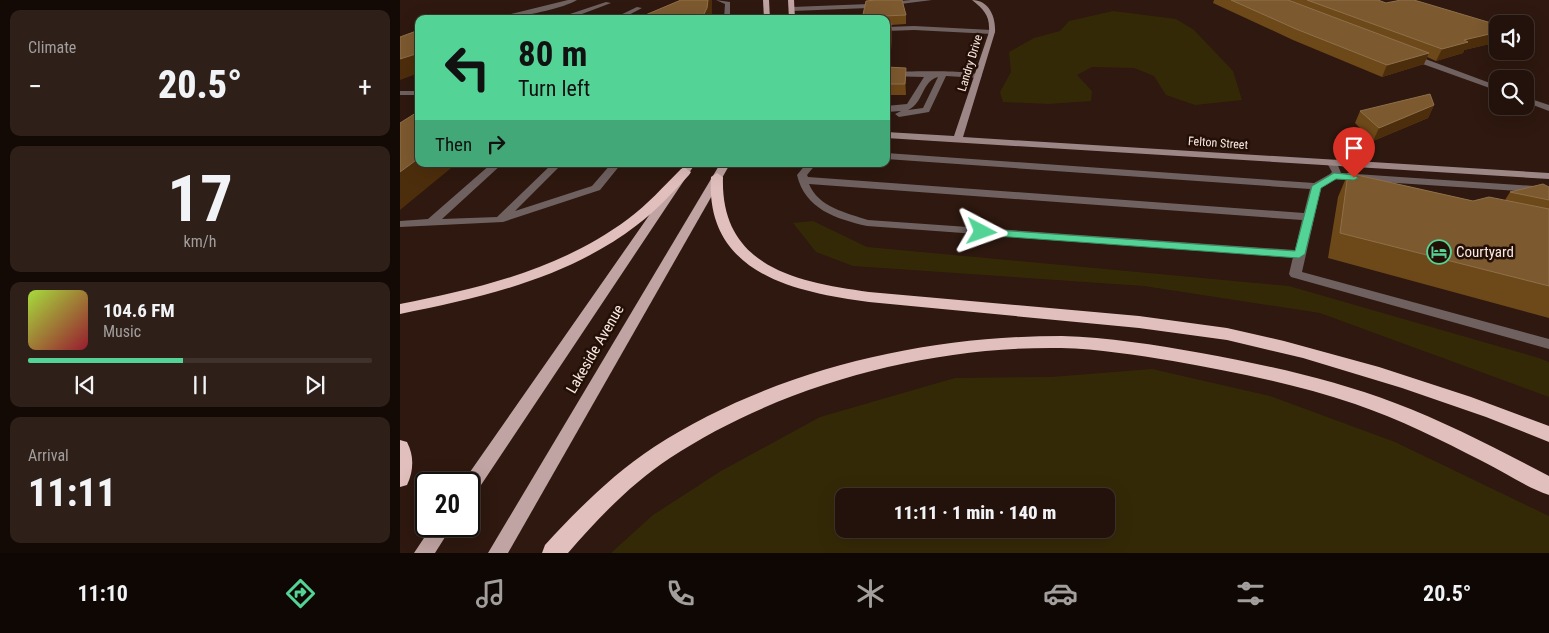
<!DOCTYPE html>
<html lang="en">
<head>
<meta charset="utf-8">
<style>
	:root { --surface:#22120b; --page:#2e2019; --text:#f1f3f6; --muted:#a29e9d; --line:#3f322c; --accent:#54d396 }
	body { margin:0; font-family:"Roboto Condensed",sans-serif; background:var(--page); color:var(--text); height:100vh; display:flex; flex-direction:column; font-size:19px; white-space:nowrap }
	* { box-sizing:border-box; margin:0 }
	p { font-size:16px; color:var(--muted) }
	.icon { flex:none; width:28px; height:28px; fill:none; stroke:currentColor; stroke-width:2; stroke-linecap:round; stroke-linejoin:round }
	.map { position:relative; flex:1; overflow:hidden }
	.drawer { display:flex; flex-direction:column; gap:10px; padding:10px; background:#130a06; width:400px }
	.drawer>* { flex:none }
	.guide { position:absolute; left:15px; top:15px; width:475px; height:152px; border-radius:10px; box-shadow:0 5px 20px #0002,0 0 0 1px var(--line); background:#54d396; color:#111; overflow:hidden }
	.buttons { position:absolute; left:1089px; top:15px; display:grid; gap:10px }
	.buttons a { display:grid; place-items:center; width:45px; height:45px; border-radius:10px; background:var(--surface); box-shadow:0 5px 20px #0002,0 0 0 1px var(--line); font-size:25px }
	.speed { position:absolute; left:15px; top:472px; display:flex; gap:10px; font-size:25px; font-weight:700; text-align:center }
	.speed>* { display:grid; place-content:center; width:65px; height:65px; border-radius:50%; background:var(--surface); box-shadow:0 5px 20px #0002,0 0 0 1px var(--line); line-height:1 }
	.speed .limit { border:2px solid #111; border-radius:8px; background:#fff; color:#111 }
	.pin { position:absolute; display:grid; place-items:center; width:42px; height:42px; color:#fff; margin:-51px -21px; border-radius:50% 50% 50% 0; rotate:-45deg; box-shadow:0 0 5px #0007 }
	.pin .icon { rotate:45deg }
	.me { position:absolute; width:55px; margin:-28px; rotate:94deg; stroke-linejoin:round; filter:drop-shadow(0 0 4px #0008) }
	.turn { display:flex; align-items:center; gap:18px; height:105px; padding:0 20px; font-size:22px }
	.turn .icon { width:65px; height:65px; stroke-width:2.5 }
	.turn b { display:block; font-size:35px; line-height:42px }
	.then { display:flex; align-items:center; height:48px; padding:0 20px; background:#0003; gap:10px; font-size:19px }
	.big { font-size:38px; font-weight:800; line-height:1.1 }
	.drawer .card { flex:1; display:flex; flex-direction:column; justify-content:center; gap:8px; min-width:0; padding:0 18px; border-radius:10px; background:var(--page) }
	.drawer .dial { align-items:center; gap:0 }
	.dial b { font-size:65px; line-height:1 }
	.song { display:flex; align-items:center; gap:15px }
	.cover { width:60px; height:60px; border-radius:8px; background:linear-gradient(135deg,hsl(80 70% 55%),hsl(350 70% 35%)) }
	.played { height:5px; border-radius:2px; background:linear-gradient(90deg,var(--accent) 45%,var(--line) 45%) }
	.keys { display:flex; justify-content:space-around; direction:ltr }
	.heat { display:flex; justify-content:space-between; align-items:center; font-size:28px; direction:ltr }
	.trip { position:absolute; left:435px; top:488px; width:280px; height:50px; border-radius:10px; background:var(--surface); box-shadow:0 5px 20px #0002,0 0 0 1px var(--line); font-weight:800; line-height:50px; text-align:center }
	.tab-bar { display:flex; height:80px; justify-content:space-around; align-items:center; background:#0e0704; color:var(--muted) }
	.tab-bar .icon { width:35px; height:35px }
	.tab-bar .active { color:var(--accent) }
	.tab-bar b { font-size:22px; color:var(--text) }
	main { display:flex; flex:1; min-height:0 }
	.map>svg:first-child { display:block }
	.green { fill:#342907; fill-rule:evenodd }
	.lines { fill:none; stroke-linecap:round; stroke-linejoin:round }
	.lane { fill:#6f6160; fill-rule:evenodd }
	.street { fill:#6f6160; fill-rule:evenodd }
	.secondary { fill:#9d8786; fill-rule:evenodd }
	.primary { fill:#c0a4a3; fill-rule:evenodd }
	.highway { fill:#e1bfbd; fill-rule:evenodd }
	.wall { fill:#6d4819 }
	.shaded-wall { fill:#4d2e0c }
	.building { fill:#7c592f; stroke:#8f704b }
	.route { fill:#54d396; stroke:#378962 }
	.labels { text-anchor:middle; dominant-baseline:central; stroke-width:5; stroke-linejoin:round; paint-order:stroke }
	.far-street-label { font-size:12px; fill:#f9e9e3; stroke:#240f06 }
	.poi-label { font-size:15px; fill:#f9e9e3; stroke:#240f06; text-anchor:start }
	.street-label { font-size:15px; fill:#f9e9e3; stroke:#240f06 }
</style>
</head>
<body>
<main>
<section class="drawer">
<div class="card"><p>Climate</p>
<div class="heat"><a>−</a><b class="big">20.5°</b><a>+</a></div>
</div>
<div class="card dial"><b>17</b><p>km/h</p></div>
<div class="card">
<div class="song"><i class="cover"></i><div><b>104.6 FM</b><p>Music</p></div></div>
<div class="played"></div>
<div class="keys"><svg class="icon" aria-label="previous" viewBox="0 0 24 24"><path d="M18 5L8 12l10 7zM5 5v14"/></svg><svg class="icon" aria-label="pause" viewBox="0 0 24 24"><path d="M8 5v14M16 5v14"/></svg><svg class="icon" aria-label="next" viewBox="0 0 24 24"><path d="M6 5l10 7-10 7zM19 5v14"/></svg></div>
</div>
<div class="card"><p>Arrival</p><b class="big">11:11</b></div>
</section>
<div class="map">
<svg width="1149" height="553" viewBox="0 0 1149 553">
	<rect width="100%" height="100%" fill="#2e180f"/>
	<g class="green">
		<polygon points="713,11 776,19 794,30 833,71 842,100 795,105 766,95 754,76 734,68 692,67 677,75 692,91 691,101 648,104 603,102 600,92 611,72 609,52 634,38 660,31 669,21"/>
		<polygon points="413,221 467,247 889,286 1139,358 1149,362 1149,397 920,313 744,286 453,266 416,252 393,223"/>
		<path d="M752 369 870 396 995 442 1149 516V553H211L253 515 321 471 420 417 555 378 651 377ZM444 496H706V529H444Z"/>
	</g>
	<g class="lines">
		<g class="lane">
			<polygon points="316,0 330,2 330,19 324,19 325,4"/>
			<polygon points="511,0 532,0 469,8 392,11 389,9 392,7 469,4"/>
			<polygon points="206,2 211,3 174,17 155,19"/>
			<polygon points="237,7 242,8 221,19 212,19"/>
			<polygon points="514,26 592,30 595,32 592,34 514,30 486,31 486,27"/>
			<path d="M486 72C503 72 572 69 582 76L578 78 546 76 529 112 499 117 495 114 501 111 486 112V106L507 104 524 77 486 76ZM538 77 523 108 508 110C524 103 521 82 538 77Z"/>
			<rect x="0" y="91" width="19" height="4"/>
			<path d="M486 153 914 183 930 174 932 172 927 163 932 160 937 163 941 173 1149 187V193L936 179 921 188 902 272 1149 339V349L891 277 889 274 893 257 467 226C436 219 405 209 397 175L406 164H416L407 175 408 177 904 213 910 189 486 159ZM409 184 902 220 895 250 468 220C447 213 418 207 409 184Z"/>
			<polygon points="91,164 102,164 42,219 97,217 152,164 162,164 115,211 192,186 211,164 221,164 200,190 103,222 0,227 0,221 28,219"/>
		</g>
		<g class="street">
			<path d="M168 0H177C160 10 111 19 91 19Z"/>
			<polygon points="1006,54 1012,54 1098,86 1098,91 1006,58"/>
			<polygon points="1125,97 1149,105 1149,111 1125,102"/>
		</g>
		<path class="secondary" d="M572 0C589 0 596 17 595 32L563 137 1149 173V179L486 138V132L554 136 589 32C590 15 584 10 572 0Z"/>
		<g class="primary">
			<polygon points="363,0 369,0 370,19 364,19"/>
			<polygon points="388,0 394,0 395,19 389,19"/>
			<polygon points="285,164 295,164 75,494 69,496 69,484 63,482"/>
			<polygon points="320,164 330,164 108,553 88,553"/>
			<polygon points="32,526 52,526 35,553 14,553"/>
		</g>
		<g class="highway">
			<path d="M285 168 291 172 289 175C273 192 256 211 237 225 168 278 84 297 0 314V304C81 288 161 269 228 219 247 205 264 186 281 169Z"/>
			<path d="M317 173 323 177C320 267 396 282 469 292L739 316 827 328 884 341 979 367 1071 397 1149 426V442L1086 417 1002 388 903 358 827 340 739 328 469 302C393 292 305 273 311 177Z"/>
			<path d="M662 336C708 337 755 345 801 353 866 365 932 379 995 403 1048 423 1099 450 1149 476V495C1126 487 1104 472 1082 461 1041 440 999 419 955 404 896 384 834 372 773 361 736 355 699 349 661 348 528 346 381 385 270 458 231 484 198 518 168 553H142L145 545C178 509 213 474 254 447 373 370 522 336 662 336Z"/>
			<path d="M0 440 7 442C14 456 14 470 7 485L0 487Z"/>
		</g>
	</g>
	<g class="wall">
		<polygon points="281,0 312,0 312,19 244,19 243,16"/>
		<polygon points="469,0 502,0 506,15 506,24 491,25 492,33 490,67 506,78 506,95 486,95 486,19 462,19"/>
		<polygon points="814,0 978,0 986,3 1098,25 1098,42 1064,50 1063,53 1036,61 1027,57 1024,64 982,77 893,40 813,3"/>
		<polygon points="1034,105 1028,118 973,141 955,123 960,111"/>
		<polygon points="948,173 1073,201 1105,200 1110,192 1149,187 1149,318 928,258 938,197"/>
	</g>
	<g class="shaded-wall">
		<polygon points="308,0 312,0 312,19 300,19"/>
		<polygon points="491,23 492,33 490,70 486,70 486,60"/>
		<polygon points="1098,32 1098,42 1064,50 1063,53 1036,61 1042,49 1064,40"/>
		<polygon points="19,53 19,73 0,80 0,59"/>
		<polygon points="1029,53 1024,64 982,77 987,65"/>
		<polygon points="506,68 506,95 505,84"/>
		<polygon points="1034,105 1028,118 973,141 979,128"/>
		<polygon points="19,158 19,164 56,164 0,210 0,172"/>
	</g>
	<g class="building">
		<polygon points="281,0 308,0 307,8 302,18 300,19 248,19 252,17 243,16"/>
		<polygon points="475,0 502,0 506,15 484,16 484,19 462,19 466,1"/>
		<polygon points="831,0 888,0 1029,53 987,65 896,29"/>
		<polygon points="907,0 978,0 986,3 1001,0 1014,0 1098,25 1098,32 1064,40 1068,42 1042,49"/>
		<polygon points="486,23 491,23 489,60 486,60"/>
		<polygon points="19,30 19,53 0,59 0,37"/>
		<polygon points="486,67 506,68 505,84 486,84"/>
		<polygon points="1030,94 1034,105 979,128 960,111"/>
		<polygon points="19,111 19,158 0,172 0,123"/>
		<polygon points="948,173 1073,201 1089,197 1149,209 1149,286 940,233"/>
		<polygon points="1143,184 1149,187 1149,200 1110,192"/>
	</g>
	<polygon class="route" points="934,173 954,175 958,178 954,180 936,179 921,188 905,254 899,258 582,235 577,232 582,229 895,251 912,186"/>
	<defs>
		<g id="hotel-ring" transform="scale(1.25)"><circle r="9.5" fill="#240f06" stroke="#54d396" stroke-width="1.5"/><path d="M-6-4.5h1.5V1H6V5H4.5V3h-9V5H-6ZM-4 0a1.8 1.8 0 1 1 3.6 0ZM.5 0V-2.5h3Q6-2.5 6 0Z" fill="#54d396"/></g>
	</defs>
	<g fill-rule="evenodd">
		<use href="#hotel-ring" x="1039" y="252"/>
	</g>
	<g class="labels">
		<g class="far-street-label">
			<text transform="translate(570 63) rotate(-73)">Landry Drive</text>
			<text transform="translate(818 143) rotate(4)">Felton Street</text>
		</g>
		<g class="poi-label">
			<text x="1056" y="252">Courtyard</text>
		</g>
		<g class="street-label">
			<text transform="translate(195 349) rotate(-60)">Lakeside Avenue</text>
		</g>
	</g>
</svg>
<div class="buttons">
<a><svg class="icon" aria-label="sound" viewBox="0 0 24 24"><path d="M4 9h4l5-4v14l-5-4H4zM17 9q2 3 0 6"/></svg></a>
<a><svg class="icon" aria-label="search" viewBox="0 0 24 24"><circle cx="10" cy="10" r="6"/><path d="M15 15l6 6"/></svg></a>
</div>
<div class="speed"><div class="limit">20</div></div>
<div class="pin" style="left:954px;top:178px;background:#d93025"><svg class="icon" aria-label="arrive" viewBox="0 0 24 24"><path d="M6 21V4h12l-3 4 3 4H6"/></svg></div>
<svg class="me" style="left:582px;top:232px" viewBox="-20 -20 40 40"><path d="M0-17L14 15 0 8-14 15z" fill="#54d396" stroke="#fff" stroke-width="4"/></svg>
<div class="trip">11:11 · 1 min · 140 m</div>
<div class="guide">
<div class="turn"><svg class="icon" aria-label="left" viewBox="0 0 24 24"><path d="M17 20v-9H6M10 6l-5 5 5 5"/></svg><div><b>80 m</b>Turn left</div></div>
<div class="then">Then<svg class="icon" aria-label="right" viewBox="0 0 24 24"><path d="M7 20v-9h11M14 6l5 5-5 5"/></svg></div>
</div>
</div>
</main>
<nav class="tab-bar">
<b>11:10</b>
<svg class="icon active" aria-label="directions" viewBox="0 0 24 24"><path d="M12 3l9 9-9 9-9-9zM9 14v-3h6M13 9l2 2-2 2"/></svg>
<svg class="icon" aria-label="music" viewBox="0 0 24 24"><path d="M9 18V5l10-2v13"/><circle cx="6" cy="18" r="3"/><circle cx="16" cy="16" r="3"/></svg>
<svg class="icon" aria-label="phone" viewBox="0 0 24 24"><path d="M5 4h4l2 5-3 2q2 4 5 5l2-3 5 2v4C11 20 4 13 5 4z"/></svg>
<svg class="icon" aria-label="climate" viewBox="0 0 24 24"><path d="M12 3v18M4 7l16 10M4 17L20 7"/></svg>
<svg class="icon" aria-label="car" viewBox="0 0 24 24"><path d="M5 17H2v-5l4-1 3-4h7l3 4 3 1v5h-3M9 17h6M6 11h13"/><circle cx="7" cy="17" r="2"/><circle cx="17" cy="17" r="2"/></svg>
<svg class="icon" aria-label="filters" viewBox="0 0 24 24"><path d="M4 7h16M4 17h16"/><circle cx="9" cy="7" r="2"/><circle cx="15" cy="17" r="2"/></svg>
<b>20.5°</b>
</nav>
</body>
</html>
